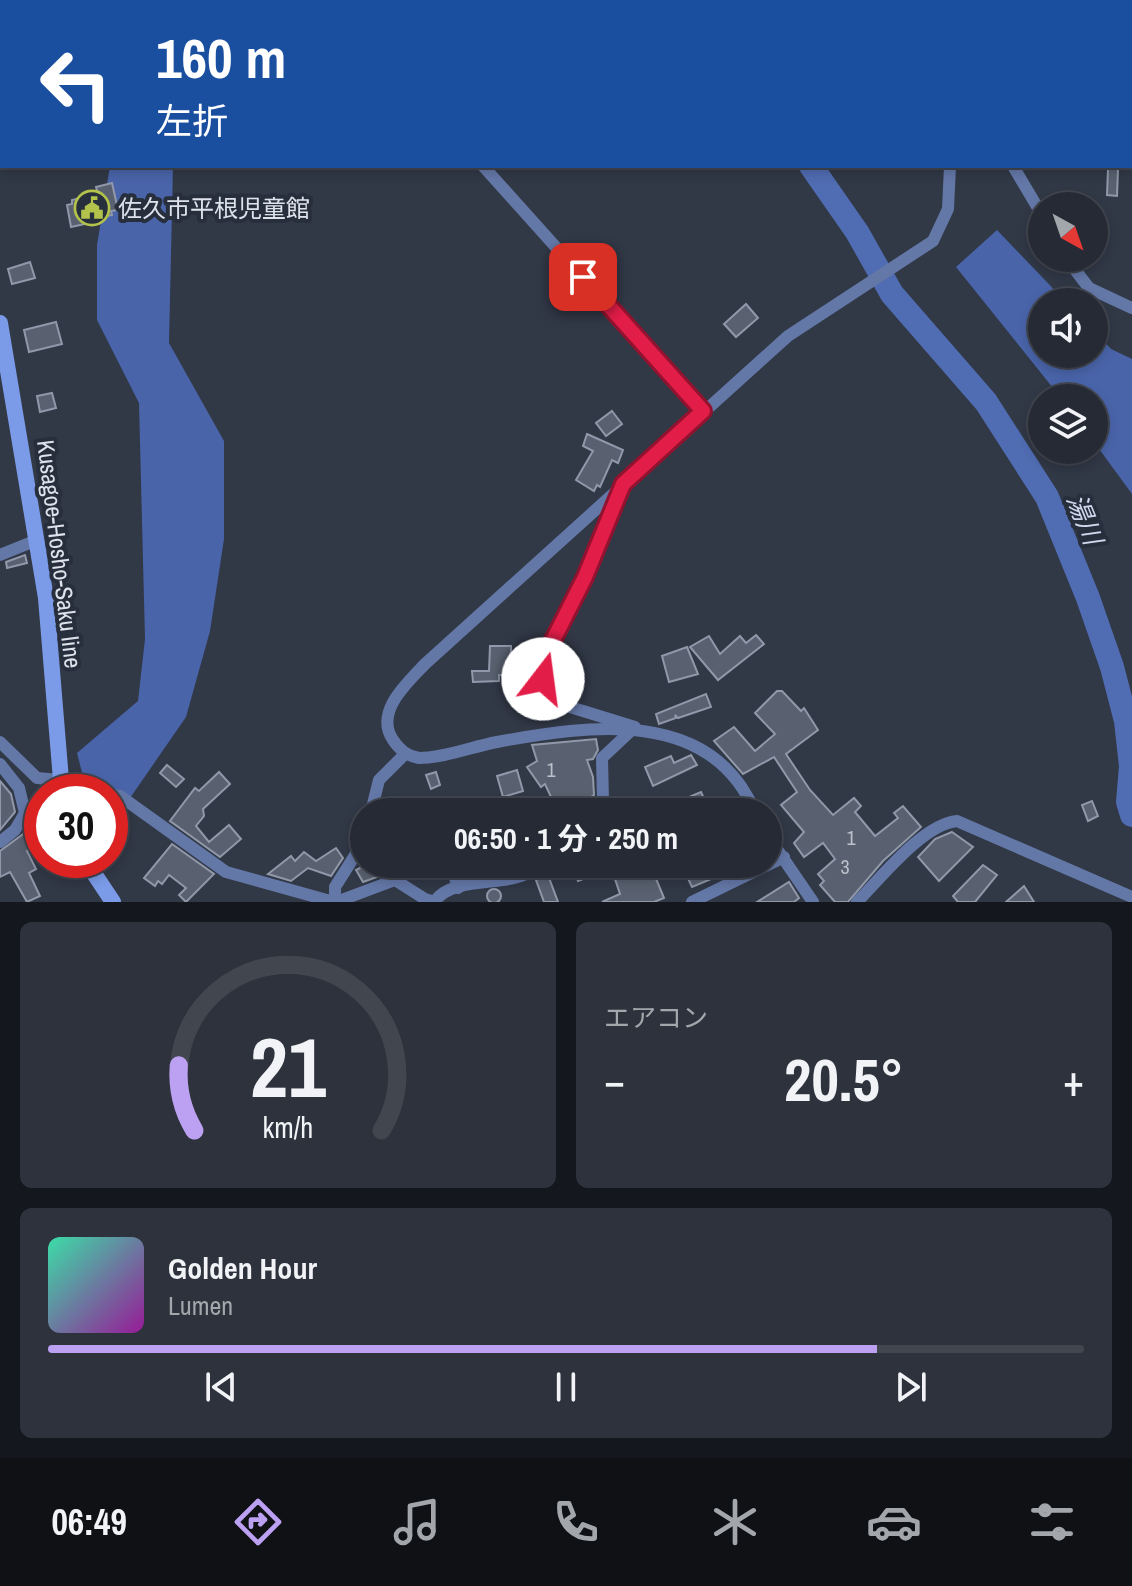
<!DOCTYPE html>
<html lang="ja">
<head>
<meta charset="utf-8">
<style>
	:root { --surface:#252a34; --page:#2d323c; --text:#f1f3f6; --muted:#a3a7ac; --line:#42464f; --accent:#bca0f2 }
	body { margin:0; font-family:"Archivo Narrow","Noto Sans JP",sans-serif; background:var(--page); color:var(--text); height:100vh; display:flex; flex-direction:column; font-size:30px; white-space:nowrap }
	* { box-sizing:border-box; margin:0 }
	p { font-size:26px; color:var(--muted) }
	.icon { flex:none; width:44px; height:44px; fill:none; stroke:currentColor; stroke-width:2; stroke-linecap:round; stroke-linejoin:round }
	.map { position:relative; height:902px; overflow:hidden }
	.details { display:flex; flex-direction:column; gap:20px; padding:20px; background:#14171d; flex:1 }
	.details>* { flex:none }
	.banner { position:absolute; left:0px; top:0px; width:1132px; height:168px; box-shadow:0 4px 12px #0003,0 0 0 2px var(--line); background:#1a4fa0; color:#fff; overflow:hidden }
	.needle { width:52px; rotate:140deg }
	.fabs { position:absolute; left:1028px; top:192px; display:grid; gap:16px }
	.fabs a { display:grid; place-items:center; width:80px; height:80px; border-radius:50%; background:var(--surface); box-shadow:0 4px 12px #0003,0 0 0 2px var(--line); font-size:40px }
	.speed { position:absolute; left:24px; top:774px; display:flex; gap:16px; font-size:40px; font-weight:700; text-align:center }
	.speed>* { display:grid; place-content:center; width:104px; height:104px; border-radius:50%; background:var(--surface); box-shadow:0 4px 12px #0003,0 0 0 2px var(--line); line-height:1 }
	.speed .limit { border:12px solid #d22; background:#fff; color:#111 }
	.pin { position:absolute; display:grid; place-items:center; width:68px; height:68px; color:#fff; margin:-34px; border-radius:16px; box-shadow:0 4px 12px #0006 }
	.me { position:absolute; width:88px; margin:-44px; rotate:15deg; stroke-linejoin:round; filter:drop-shadow(0 0 6px #0008) }
	.turn { display:flex; align-items:center; gap:28px; height:168px; padding:0 24px; font-size:36px }
	.turn .icon { width:104px; height:104px; stroke-width:2.5 }
	.turn b { display:block; font-size:56px; line-height:68px }
	.big { font-size:60px; font-weight:700; line-height:1.1 }
	.details .widget { flex:1; display:flex; flex-direction:column; justify-content:center; gap:12px; min-width:0; padding:0 28px; border-radius:12px; background:var(--page) }
	.details .dial { align-items:center; gap:0 }
	.dial svg { height:208px; overflow:visible; fill:none; stroke:var(--line); stroke-width:7; stroke-linecap:round; text-anchor:middle }
	.dial text { fill:var(--text); stroke:none }
	.song { display:flex; align-items:center; gap:24px }
	.cover { width:96px; height:96px; border-radius:12px; background:linear-gradient(135deg,hsl(160 70% 55%),hsl(300 70% 35%)) }
	.played { height:8px; border-radius:4px; background:linear-gradient(90deg,var(--accent) 80%,var(--line) 80%) }
	.keys { display:flex; justify-content:space-around; direction:ltr }
	.heat { display:flex; justify-content:space-between; align-items:center; font-size:44px; direction:ltr }
	.details .tiles { flex:1; display:grid; gap:20px; grid-template-columns:1fr 1fr }
	.widget:last-child { grid-column:span 2 }
	.trip { position:absolute; left:350px; top:798px; width:432px; height:80px; border-radius:40px; background:var(--surface); box-shadow:0 4px 12px #0003,0 0 0 2px var(--line); font-weight:700; line-height:80px; text-align:center }
	.menu { display:flex; height:128px; justify-content:space-around; align-items:center; background:#0f1115; color:var(--muted) }
	.menu .icon { width:56px; height:56px }
	.menu .active { color:var(--accent) }
	.menu b { font-size:36px; color:var(--text) }
	.map>svg:first-child { display:block }
	.forest { fill:#4964a9 }
	.lines { fill:none; stroke-linecap:round; stroke-linejoin:round }
	.river { stroke:#506cb2; stroke-width:24 }
	.building { fill:#596170; stroke:#9098a9; stroke-width:2 }
	.minor { stroke:#6478a8; stroke-width:12 }
	.secondary { stroke:#7b9be8; stroke-width:16 }
	.route-casing { stroke:#92132f; stroke-width:20 }
	.route { stroke:#e11d48; stroke-width:14 }
	.labels { text-anchor:middle; dominant-baseline:central; stroke-width:8; stroke-linejoin:round; paint-order:stroke }
	.number-label { font-size:20px; fill:#bcc2cc }
	.poi-label { font-size:24px; fill:#dde2eb; stroke:#272e3c; text-anchor:start }
	.street-label { font-size:24px; fill:#dde2eb; stroke:#272e3c }
	.water-label { font-size:26px; font-style:italic; fill:#cfd8ec; stroke:#272e3c }
</style>
</head>
<body>
<div class="map">
<svg width="1132" height="902" viewBox="0 0 1132 902">
	<rect width="100%" height="100%" fill="#313846"/>
	<g class="forest">
		<polygon points="110,166 173,166 169,343 224,441 224,539 210,631 186,717 110,827 110,792 87,792 77,753 138,701 145,639 139,403 97,320 97,245"/>
		<polygon points="997,230 1066,302 1042,302 1042,354 1094,354 1094,331 1111,349 1132,359 1132,494 1094,442 1094,398 1061,398 956,267"/>
	</g>
	<g class="lines">
		<g class="river">
			<polyline points="674,0 676,2"/>
			<polyline points="811,166 857,232 892,294 986,402 1047,497 1088,598 1112,667 1126,721 1131,766 1128,802 1132,815"/>
		</g>
	</g>
	<g class="building">
		<polygon points="1108,169 1118,169 1117,196 1107,195"/>
		<polygon points="112,183 118,210 111,211 112,215 94,219 94,222 71,227 67,205 72,204 72,200 98,194 96,187"/>
		<polygon points="30,262 35,278 12,284 8,269"/>
		<polygon points="746,304 758,318 736,337 724,324"/>
		<polygon points="56,322 62,344 29,352 24,330"/>
		<polygon points="52,393 56,408 40,412 37,396"/>
		<polygon points="612,411 622,424 606,436 596,423"/>
		<polygon points="587,434 623,450 618,463 612,460 600,487 597,485 594,491 576,480 593,451 583,446"/>
		<polygon points="25,555 27,563 7,568 6,562"/>
		<polygon points="756,635 764,644 718,680 690,647 709,636 720,654 740,636 746,643"/>
		<polygon points="490,646 511,646 511,675 499,675 499,681 473,682 472,671 489,671"/>
		<polygon points="687,647 698,674 669,682 662,656"/>
		<polygon points="777,691 782,691 801,711 804,708 818,730 786,754 810,790 833,815 854,798 861,806 855,812 875,836 898,818 894,813 903,806 921,827 883,861 848,902 835,902 820,885 824,881 818,874 835,859 823,843 804,857 794,843 804,832 781,805 797,792 774,757 743,774 714,741 734,727 755,751 775,734 755,713"/>
		<polygon points="706,694 711,707 678,718 675,715 676,718 659,724 656,714"/>
		<polygon points="596,739 598,750 593,759 587,760 593,777 594,795 574,808 558,812 545,784 541,787 527,767 537,761 532,745"/>
		<polygon points="691,755 697,765 653,786 645,767 671,756 674,763"/>
		<polygon points="167,765 184,779 176,787 160,773"/>
		<polygon points="517,770 523,791 503,797 497,776"/>
		<polygon points="219,772 230,784 203,809 204,816 196,826 209,842 229,825 241,839 220,857 170,821 195,788 199,791"/>
		<polygon points="436,772 440,785 431,789 426,775"/>
		<polygon points="0,781 11,794 15,812 0,830"/>
		<polygon points="701,792 706,803 695,809 689,797"/>
		<polygon points="651,799 656,808 647,812 623,812"/>
		<polygon points="1092,801 1098,816 1088,821 1082,805"/>
		<polygon points="30,829 39,845 27,851 36,869 29,873 40,896 27,902 10,872 0,877 0,851"/>
		<polygon points="952,832 973,847 939,881 918,857 935,839"/>
		<polygon points="172,844 214,874 186,902 179,895 186,888 169,875 162,884 158,881 155,886 144,878"/>
		<polygon points="336,848 343,858 331,876 308,868 291,881 268,874 291,856 295,861 304,852 316,861"/>
		<polygon points="368,864 383,864 388,873 363,882 356,870"/>
		<polygon points="585,864 589,877 578,881 574,869"/>
		<polygon points="629,864 650,864 664,898 654,902 602,902 620,894 612,870"/>
		<polygon points="671,864 747,864 692,887 685,872 676,876"/>
		<polygon points="983,865 997,875 975,902 958,902 953,896"/>
		<polygon points="548,875 558,902 544,902 536,880"/>
		<polygon points="789,882 799,898 794,902 757,902"/>
		<polygon points="1024,886 1034,902 1006,902"/>
		<circle cx="494" cy="896" r="7"/>
	</g>
	<g class="lines">
		<g class="minor">
			<polyline points="336,0 338,2"/>
			<polyline points="957,2 958,0"/>
			<polyline points="1039,2 1040,0"/>
			<polyline points="483,166 703,411"/>
			<polyline points="1013,166 1042,215"/>
			<polyline points="1066,258 1089,288 1132,308"/>
			<polyline points="0,555 37,540"/>
			<polyline points="0,742 37,778 60,780"/>
			<polyline points="0,764 19,788 25,813 15,830 0,842"/>
			<polyline points="110,794 120,796 226,872 334,902"/>
			<polyline points="433,809 434,812"/>
			<polyline points="371,812 379,780 405,754"/>
			<polyline points="582,812 603,800 602,758 635,727 570,707 547,686 541,673 544,658 585,577 622,487"/>
			<path d="M755 812C711 707 589 725 497 742 471 747 444 758 419 758 407 756 400 750 393 740 374 712 407 683 425 664L788 336 933 241 948 209 950 166"/>
			<polyline points="768,836 813,902"/>
			<polyline points="451,864 458,888"/>
			<path d="M435 901C450 880 491 884 514 878 526 875 539 869 550 864"/>
			<polyline points="335,902 335,887 364,841"/>
			<polyline points="336,902 395,880 425,899 435,902"/>
			<polyline points="692,902 784,857"/>
			<path d="M857 902C880 879 923 824 957 821L1132 897"/>
		</g>
		<g class="secondary">
			<polyline points="0,323 46,598 62,792"/>
			<polyline points="85,860 113,902"/>
		</g>
	</g>
	<g class="lines">
		<g class="route-casing">
			<polyline id="route" points="543,679 544,658 585,577 623,484 703,411 583,277"/>
		</g>
		<use href="#route" class="route"/>
	</g>
	<defs>
		<g id="civic-ring" transform="scale(1.8)"><circle r="9.5" fill="#272e3c" stroke="#b3c24b" stroke-width="1.5"/><path d="M-.6-6.5H3V-4.5H.6V-3L4-1V1h2V6H-6V1h2V-1L-.6-3ZM-1.2 2.5V6h2.4V2.5Z" fill="#b3c24b"/></g>
	</defs>
	<g fill-rule="evenodd">
		<use href="#civic-ring" x="92" y="208"/>
	</g>
	<g class="labels">
		<g class="number-label">
			<text x="551" y="769">1</text>
			<text x="851" y="837">1</text>
			<text x="845" y="866">3</text>
		</g>
		<g class="poi-label">
			<text x="118" y="208">佐久市平根児童館</text>
		</g>
		<g class="street-label">
			<text transform="translate(60 554) rotate(83)">Kusagoe-Hosho-Saku line</text>
		</g>
		<g class="water-label">
			<text transform="translate(1085 519) rotate(68)">湯川</text>
		</g>
	</g>
</svg>
<div class="fabs">
<a><svg class="needle" viewBox="-14 -14 28 28"><path d="M0-13l5 13h-10z" fill="#e53935"/><path d="M0 13l5-13h-10z" fill="#a3a7ac"/></svg></a>
<a><svg class="icon" aria-label="sound" viewBox="0 0 24 24"><path d="M4 9h4l5-4v14l-5-4H4zM17 9q2 3 0 6"/></svg></a>
<a><svg class="icon" aria-label="layers" viewBox="0 0 24 24"><path d="M12 4l9 5-9 5-9-5zM3 14l9 5 9-5"/></svg></a>
</div>
<div class="speed"><div class="limit">30</div></div>
<div class="pin" style="left:583px;top:277px;background:#d93025"><svg class="icon" aria-label="arrive" viewBox="0 0 24 24"><path d="M6 21V4h12l-3 4 3 4H6"/></svg></div>
<svg class="me" style="left:543px;top:679px" viewBox="-20 -20 40 40"><circle r="19" fill="#fff"/><path d="M0-13L10 11 0 6-10 11z" fill="#e11d48"/></svg>
<div class="trip">06:50 · 1 分 · 250 m</div>
<div class="banner">
<div class="turn"><svg class="icon" aria-label="left" viewBox="0 0 24 24"><path d="M17 20v-9H6M10 6l-5 5 5 5"/></svg><div><b>160 m</b>左折</div></div>
</div>
</div>
<section class="details">
<div class="tiles">
<div class="widget dial"><svg viewBox="0 0 100 80">
<path d="M14 69A42 42 0 1 1 86 69"/>
<path d="M14 69A42 42 0 0 1 8 44" stroke="#bca0f2"/>
<text x="50" y="56" font-size="32" font-weight="700">21</text>
<text x="50" y="72" font-size="11">km/h</text>
</svg></div>
<div class="widget"><p>エアコン</p>
<div class="heat"><a>−</a><b class="big">20.5°</b><a>+</a></div>
</div>
<div class="widget">
<div class="song"><i class="cover"></i><div><b>Golden Hour</b><p>Lumen</p></div></div>
<div class="played"></div>
<div class="keys"><svg class="icon" aria-label="previous" viewBox="0 0 24 24"><path d="M18 5L8 12l10 7zM5 5v14"/></svg><svg class="icon" aria-label="pause" viewBox="0 0 24 24"><path d="M8 5v14M16 5v14"/></svg><svg class="icon" aria-label="next" viewBox="0 0 24 24"><path d="M6 5l10 7-10 7zM19 5v14"/></svg></div>
</div>
</div>
</section>
<nav class="menu">
<b>06:49</b>
<svg class="icon active" aria-label="directions" viewBox="0 0 24 24"><path d="M12 3l9 9-9 9-9-9zM9 14v-3h6M13 9l2 2-2 2"/></svg>
<svg class="icon" aria-label="music" viewBox="0 0 24 24"><path d="M9 18V5l10-2v13"/><circle cx="6" cy="18" r="3"/><circle cx="16" cy="16" r="3"/></svg>
<svg class="icon" aria-label="phone" viewBox="0 0 24 24"><path d="M5 4h4l2 5-3 2q2 4 5 5l2-3 5 2v4C11 20 4 13 5 4z"/></svg>
<svg class="icon" aria-label="climate" viewBox="0 0 24 24"><path d="M12 3v18M4 7l16 10M4 17L20 7"/></svg>
<svg class="icon" aria-label="car" viewBox="0 0 24 24"><path d="M5 17H2v-5l4-1 3-4h7l3 4 3 1v5h-3M9 17h6M6 11h13"/><circle cx="7" cy="17" r="2"/><circle cx="17" cy="17" r="2"/></svg>
<svg class="icon" aria-label="filters" viewBox="0 0 24 24"><path d="M4 7h16M4 17h16"/><circle cx="9" cy="7" r="2"/><circle cx="15" cy="17" r="2"/></svg>
</nav>
</body>
</html>
